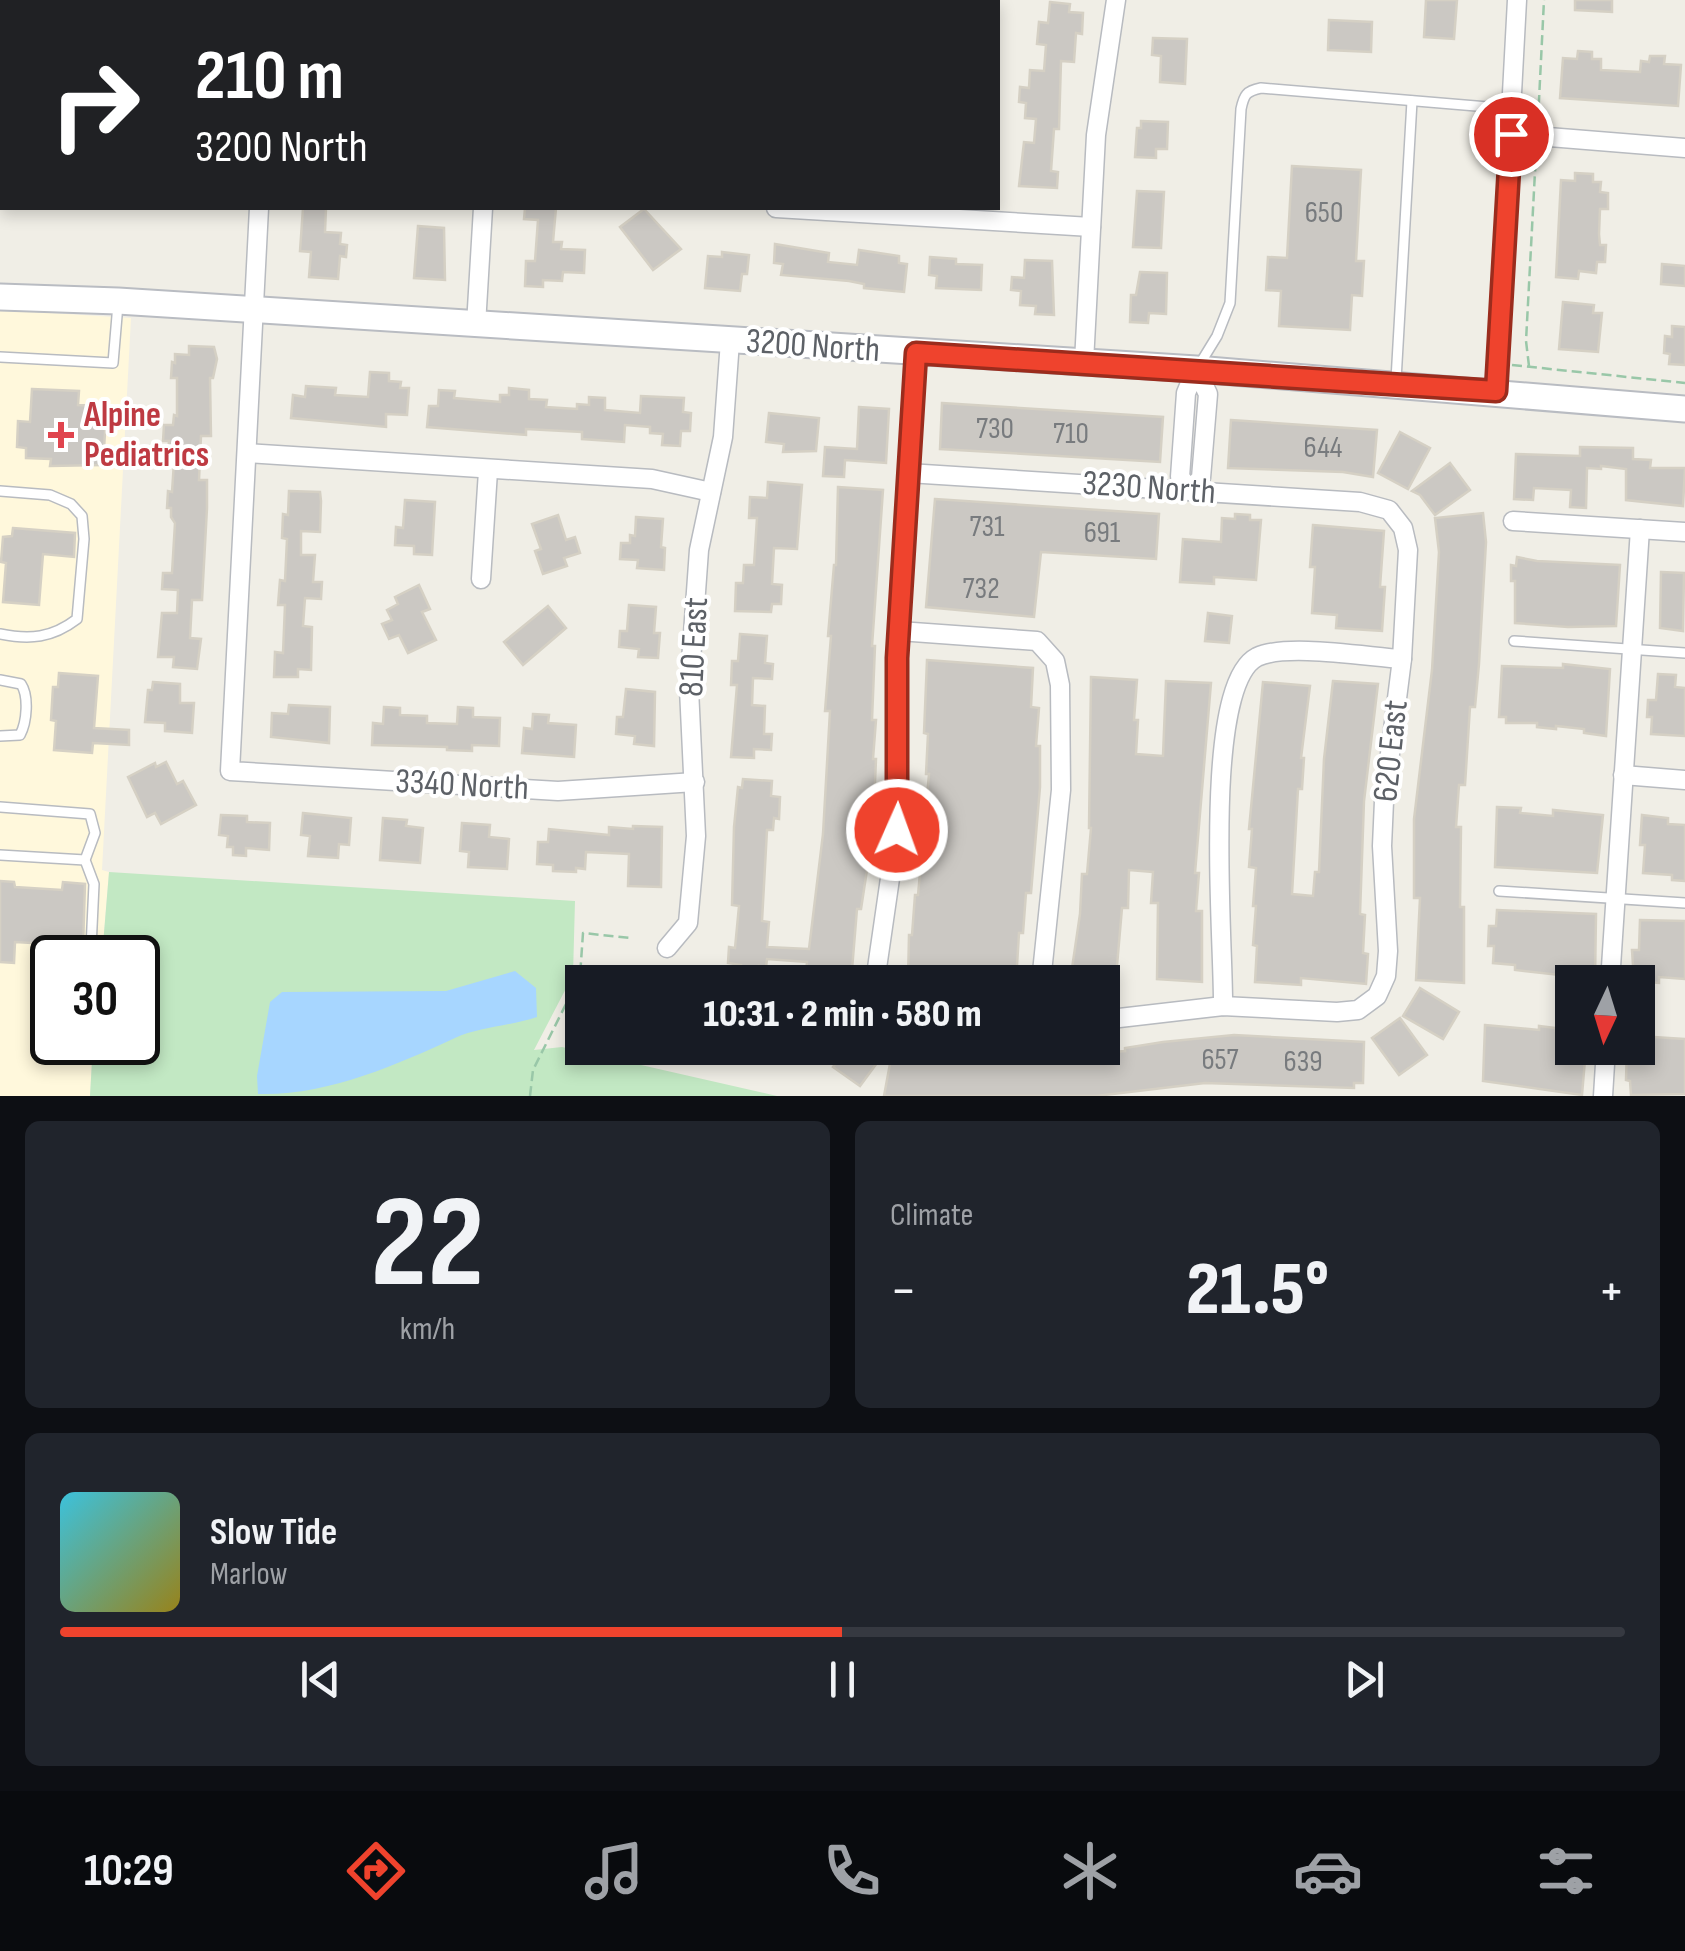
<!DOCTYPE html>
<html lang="en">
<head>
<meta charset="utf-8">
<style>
	:root { --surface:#171b24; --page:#20242c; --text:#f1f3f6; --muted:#9ea1a6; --line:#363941; --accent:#ef432d }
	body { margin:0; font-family:"Sofia Sans Condensed",sans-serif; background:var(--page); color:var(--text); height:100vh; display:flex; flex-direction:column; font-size:38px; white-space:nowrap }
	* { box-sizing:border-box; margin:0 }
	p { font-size:32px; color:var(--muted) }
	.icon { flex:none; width:55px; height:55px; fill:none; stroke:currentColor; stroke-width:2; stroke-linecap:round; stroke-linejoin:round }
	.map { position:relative; height:1096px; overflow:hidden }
	.details { display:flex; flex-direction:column; gap:25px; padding:25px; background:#0d0f14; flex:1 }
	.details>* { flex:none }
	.hud { position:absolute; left:0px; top:0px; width:1000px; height:210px; box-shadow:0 5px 15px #0003; background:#202124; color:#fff; overflow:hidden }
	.needle { width:65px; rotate:184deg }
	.tools { position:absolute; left:1555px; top:965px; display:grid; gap:20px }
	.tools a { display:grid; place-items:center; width:100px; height:100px; border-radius:0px; background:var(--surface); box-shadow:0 5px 15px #0003; font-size:50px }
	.speed { position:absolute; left:30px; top:935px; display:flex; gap:20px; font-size:50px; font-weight:700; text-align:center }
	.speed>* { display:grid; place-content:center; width:130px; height:130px; border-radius:50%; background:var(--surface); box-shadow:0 5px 15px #0003; line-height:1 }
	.speed .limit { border:5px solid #111; border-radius:15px; background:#fff; color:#111 }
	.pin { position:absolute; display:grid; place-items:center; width:85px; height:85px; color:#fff; margin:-42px; border:5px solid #fff; border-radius:50%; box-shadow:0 2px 10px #0007 }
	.me { position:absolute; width:110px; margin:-55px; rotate:2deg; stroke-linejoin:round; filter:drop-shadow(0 0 8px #0008) }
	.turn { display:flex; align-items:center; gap:35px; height:210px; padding:0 30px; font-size:45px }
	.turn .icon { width:130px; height:130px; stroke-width:2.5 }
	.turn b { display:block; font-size:70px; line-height:85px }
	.big { font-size:75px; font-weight:800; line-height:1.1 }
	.details .card { flex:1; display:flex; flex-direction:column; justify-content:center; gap:15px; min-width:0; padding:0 35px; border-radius:15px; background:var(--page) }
	.details .dial { align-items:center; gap:0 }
	.dial b { font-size:130px; line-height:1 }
	.song { display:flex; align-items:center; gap:30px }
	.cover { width:120px; height:120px; border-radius:15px; background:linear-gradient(135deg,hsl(190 70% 55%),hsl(50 70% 35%)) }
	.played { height:10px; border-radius:5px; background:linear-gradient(90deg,var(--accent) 50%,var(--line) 50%) }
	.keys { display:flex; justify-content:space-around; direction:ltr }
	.heat { display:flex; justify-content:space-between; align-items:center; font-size:55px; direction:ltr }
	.details .tiles { flex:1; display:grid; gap:25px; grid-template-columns:1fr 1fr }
	.card:last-child { grid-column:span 2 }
	.trip { position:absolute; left:565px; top:965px; width:555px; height:100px; border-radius:0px; background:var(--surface); box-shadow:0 5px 15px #0003; font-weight:800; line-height:100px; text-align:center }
	.menu { display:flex; height:160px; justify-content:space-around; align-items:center; background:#090b0e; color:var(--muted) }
	.menu .icon { width:70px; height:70px }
	.menu .current { color:var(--accent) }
	.menu b { font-size:45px; color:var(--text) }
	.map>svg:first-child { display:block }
	.commercial { fill:#fff8dc }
	.green { fill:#c2e8c3 }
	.water { fill:#a7d6ff }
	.building { fill:#cbc8c3; stroke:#d5d0c4; stroke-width:2.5 }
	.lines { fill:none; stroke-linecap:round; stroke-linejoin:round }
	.lane-casing { stroke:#b8bbc0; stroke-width:12 }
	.street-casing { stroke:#b8bbc0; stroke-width:21 }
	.secondary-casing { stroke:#b9bcc2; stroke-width:29 }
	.path { stroke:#99c7a8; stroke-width:2.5; stroke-dasharray:10 5; stroke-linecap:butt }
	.lane { stroke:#fff; stroke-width:9 }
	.street { stroke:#fff; stroke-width:18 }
	.secondary { stroke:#fff; stroke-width:25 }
	.route-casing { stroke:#9b2c1d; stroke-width:25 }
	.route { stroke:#ef432d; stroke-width:18 }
	.health-dot { fill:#e0444e; stroke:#fff; stroke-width:4 }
	.labels { text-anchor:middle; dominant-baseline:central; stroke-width:8; stroke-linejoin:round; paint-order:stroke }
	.number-label { font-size:30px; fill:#787b7e }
	.street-label { font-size:35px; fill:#5d6167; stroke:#fff }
	.health-label { font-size:35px; font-weight:bold; fill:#be3a42; stroke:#fff; text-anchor:start }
</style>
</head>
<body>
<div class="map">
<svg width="1685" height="1096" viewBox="0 0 1685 1096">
	<rect width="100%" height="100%" fill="#f0eee6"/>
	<polygon class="commercial" points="0,310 131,318 102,870 109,872 102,957 52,958 52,1042 93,1043 90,1096 0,1096"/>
	<polygon class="green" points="109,872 575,901 573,975 534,1050 562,1047 777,1096 90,1096 93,1043 138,1042 138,958 102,957"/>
	<path class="water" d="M515 971 536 988 537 1017C510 1026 479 1027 455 1038 396 1065 327 1096 258 1094L257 1076 270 1002 282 992 446 991Z"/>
	<g class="building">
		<polygon points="1426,0 1457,0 1454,39 1424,37"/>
		<polygon points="1575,0 1612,0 1612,12 1575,10"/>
		<polygon points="1050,2 1070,4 1069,12 1083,13 1082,34 1076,33 1074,62 1061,61 1059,129 1054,129 1051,171 1058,172 1057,188 1019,186 1024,142 1034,143 1036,119 1025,118 1026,103 1019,102 1020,87 1029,88 1030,70 1044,71 1046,45 1037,44 1039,22 1048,23"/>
		<polygon points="1329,20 1372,22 1371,52 1328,50"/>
		<polygon points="1153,38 1187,39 1185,84 1160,82 1161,56 1152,55"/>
		<polygon points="1578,51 1592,52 1592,59 1601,59 1601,70 1640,72 1641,61 1649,62 1650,56 1665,56 1664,64 1681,65 1678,106 1560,98 1563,58 1577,59"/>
		<polygon points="1141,121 1168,122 1167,149 1156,149 1156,158 1135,157 1137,128 1141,128"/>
		<polygon points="1292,166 1361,170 1356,261 1364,261 1362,296 1352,295 1350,330 1279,326 1281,291 1266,290 1268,257 1287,258"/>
		<polygon points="1575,173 1593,174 1593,182 1601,182 1600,192 1608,193 1608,209 1600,209 1599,234 1600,245 1606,245 1605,262 1597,262 1596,273 1579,271 1578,279 1556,277 1561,180 1575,181"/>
		<polygon points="1137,191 1164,192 1161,248 1133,247"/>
		<polygon points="303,208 326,208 325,232 341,233 340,244 347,245 346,257 340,256 338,279 309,277 311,252 300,251"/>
		<polygon points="525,208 556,208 553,242 562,242 561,249 585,250 584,273 563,272 562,281 543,280 543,287 525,286 526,261 535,261 538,220 524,219"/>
		<polygon points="644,209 681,249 653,270 620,227"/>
		<polygon points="418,226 444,228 445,280 414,278"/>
		<polygon points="775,244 829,253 828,262 857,265 859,250 899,256 899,263 907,264 904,292 864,288 864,284 849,281 781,275 783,264 774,263"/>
		<polygon points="722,252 749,255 747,274 742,274 740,291 705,288 708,256 722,257"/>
		<polygon points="930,257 956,259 956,264 982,265 981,290 936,288 937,276 929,275"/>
		<polygon points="1025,260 1052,261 1054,315 1035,314 1036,306 1020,305 1021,291 1011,290 1012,277 1024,278"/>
		<polygon points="1662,264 1685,266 1685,286 1661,284"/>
		<polygon points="1140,272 1167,273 1166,314 1149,313 1148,323 1130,322 1131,295 1136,295"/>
		<polygon points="1563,302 1594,305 1593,313 1602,313 1598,352 1559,349"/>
		<polygon points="1672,326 1685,327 1685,365 1669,364 1670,354 1664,353 1665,336 1672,337"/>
		<polygon points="189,346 214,347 217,359 213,378 210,378 211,436 201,436 199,480 207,480 207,508 202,600 192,600 190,638 201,639 197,669 173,667 174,657 158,657 162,613 177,613 178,590 162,589 163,573 172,573 175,523 171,517 171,508 167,508 168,491 172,492 174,462 171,462 172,453 168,453 169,441 163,441 164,425 173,425 174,415 177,416 177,378 171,378 172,362 175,363 175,354 189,355"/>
		<polygon points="370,372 389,373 389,381 401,382 400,388 409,388 407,415 386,414 386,427 291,418 293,395 305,397 306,386 336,388 335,395 368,397"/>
		<polygon points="509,388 529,390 529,399 547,400 546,407 577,409 577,404 589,405 589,397 605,398 605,410 640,413 641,396 684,398 683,412 691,413 690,431 681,431 680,446 662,445 663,434 650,433 650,427 625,425 624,442 582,439 582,432 526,429 526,435 427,427 429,406 438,406 439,390 455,391 454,398 500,402 500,395 509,395"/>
		<polygon points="32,389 79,391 78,405 97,406 96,416 106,416 103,465 50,466 51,459 26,458 26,448 17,447 18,421 30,422"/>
		<polygon points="942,403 1163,417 1160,462 940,449"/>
		<polygon points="859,407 889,409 886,463 845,460 844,477 823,476 825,447 857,449"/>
		<polygon points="769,413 819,418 816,451 783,452 784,444 766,442"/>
		<polygon points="1231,420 1377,430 1373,477 1343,472 1228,468"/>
		<polygon points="1400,432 1430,448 1408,489 1378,473"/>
		<polygon points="1580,447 1633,448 1633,459 1651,460 1650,468 1685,468 1683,506 1626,500 1626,469 1601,466 1601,469 1587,468 1586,508 1570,507 1571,490 1534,488 1533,500 1514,499 1516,454 1580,456"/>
		<polygon points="1450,463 1470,490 1435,515 1420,495 1412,491"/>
		<polygon points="768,482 802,485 797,549 774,548 772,584 782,585 781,604 772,604 771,612 735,611 736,583 743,583 744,565 754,565 757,518 749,518 750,497 767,498"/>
		<polygon points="838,487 883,490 872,646 875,646 872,720 876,720 873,759 876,759 873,831 861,909 857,909 851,982 805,982 807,962 767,959 766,967 759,966 758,974 741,973 741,965 728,963 729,947 735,948 739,906 732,905 734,827 738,787 742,788 743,779 772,781 771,796 780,797 779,819 774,818 773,830 767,830 762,921 769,922 767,947 809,949 823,834 830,711 825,711 831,636 828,636 834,565 836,565"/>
		<polygon points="289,491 320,492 321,501 320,532 301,531 301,555 315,555 313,582 322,582 321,599 305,598 303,626 312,627 311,670 298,669 298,677 274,677 275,652 283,653 285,605 278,605 280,580 285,581 287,539 282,538 283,514 288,515"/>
		<polygon points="935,499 1159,514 1156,559 1041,552 1034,617 926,607"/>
		<polygon points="405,500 435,502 432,555 414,554 414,546 395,545 396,527 403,528"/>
		<polygon points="1483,513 1486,542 1479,664 1475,707 1470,707 1465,785 1459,785 1456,827 1461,827 1460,907 1464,907 1464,983 1416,980 1420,898 1414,898 1414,819 1432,670 1439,552 1435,518"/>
		<polygon points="1235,514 1250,515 1250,520 1261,520 1256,580 1214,577 1214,584 1180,582 1183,539 1221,542 1222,518 1235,519"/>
		<polygon points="558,515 566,540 575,537 580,553 564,558 567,566 543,574 535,551 541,549 532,524"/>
		<polygon points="636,517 663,519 661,547 665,548 664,570 637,568 638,560 620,559 621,543 630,543 630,535 635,536"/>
		<polygon points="1313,525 1384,531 1380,587 1385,587 1382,631 1336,628 1337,615 1312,613 1315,567 1310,567"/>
		<polygon points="13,528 75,533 74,557 43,554 39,605 3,602 6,563 1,562 3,537 12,536"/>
		<polygon points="1517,557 1537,561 1620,565 1616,626 1568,627 1515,623 1515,581 1511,581 1511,565 1516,566"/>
		<polygon points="1661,572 1684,573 1683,631 1660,628"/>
		<polygon points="419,585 430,609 422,612 436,640 408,653 399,635 389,639 382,624 392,620 387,610 398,604 395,597"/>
		<polygon points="629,605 656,607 654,633 660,633 658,658 638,657 639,649 619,647 620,631 627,631"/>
		<polygon points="548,606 566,628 523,665 504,642"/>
		<polygon points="1208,613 1232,616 1229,643 1205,641"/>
		<polygon points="740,634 767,636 765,663 773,664 772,679 753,678 752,705 765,706 764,734 772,734 771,750 754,749 754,758 731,757 737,685 731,685 732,661 738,661"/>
		<polygon points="927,660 1033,668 1031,707 1039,708 1036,746 1040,746 1040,787 1031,893 1026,893 1023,933 1019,933 1016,982 908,982 909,935 912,935 915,895 918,895 929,774 926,774 928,734 924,733"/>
		<polygon points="1563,664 1610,669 1606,736 1584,733 1584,729 1556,726 1556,729 1537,727 1537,723 1506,723 1506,717 1499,717 1502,666 1563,668"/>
		<polygon points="59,673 98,676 94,728 129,730 129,745 93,743 92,753 54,750 56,721 51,720 53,687 58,687"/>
		<polygon points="1658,674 1676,675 1675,687 1685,688 1685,736 1651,734 1652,717 1647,717 1648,700 1656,700"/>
		<polygon points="1091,677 1137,680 1134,720 1138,720 1136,754 1163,756 1166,681 1211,683 1195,873 1199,873 1196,911 1202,911 1202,982 1157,979 1158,903 1151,903 1153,872 1129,870 1128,908 1122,908 1115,989 1102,988 1102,982 1070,982 1080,914 1082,874 1087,874 1091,828 1089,828"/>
		<polygon points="1333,681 1378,684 1364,801 1360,914 1365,915 1363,953 1368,954 1366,984 1301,978 1301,985 1255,982 1257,946 1253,945 1256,906 1253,906 1256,868 1249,867 1252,829 1249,829 1263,682 1310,686 1301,758 1304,758 1302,789 1298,789 1292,894 1313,896 1315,872 1319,872 1324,759"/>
		<polygon points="153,682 180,684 180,703 194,703 192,733 165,731 165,723 145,722 148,690 152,690"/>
		<polygon points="626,689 655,692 654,746 634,744 635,736 616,734 617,717 623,717"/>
		<polygon points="289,705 330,707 329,743 271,737 272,713 288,714"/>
		<polygon points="384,707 400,708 400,715 427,716 427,723 457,724 458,707 473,708 473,717 500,718 499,746 472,745 472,751 447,750 447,747 372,745 373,723 383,724"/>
		<polygon points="533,714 549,715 548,723 576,725 574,757 522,753 524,728 532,729"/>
		<polygon points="166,762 177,784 183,781 196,805 161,824 155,813 147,817 128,777 155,763 156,767"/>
		<polygon points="1497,807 1521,808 1520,813 1553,816 1553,810 1603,815 1597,873 1495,867"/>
		<polygon points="303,813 351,818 349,845 339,844 338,858 308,856 310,836 301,835"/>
		<polygon points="221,815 247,816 247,822 270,823 269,850 246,848 246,856 233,855 233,847 227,847 228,836 219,835"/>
		<polygon points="1642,815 1668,818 1668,824 1685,825 1685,881 1672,880 1672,875 1643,873 1645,845 1640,845"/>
		<polygon points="383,818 407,820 406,826 423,828 420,863 380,860"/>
		<polygon points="462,823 490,825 489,837 509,839 507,869 468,867 469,852 460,851"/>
		<polygon points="633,826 662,827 661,887 628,886 629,854 586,852 585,869 576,868 576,872 553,871 553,865 537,864 538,842 548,842 549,829 609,835 609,827 633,829"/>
		<polygon points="0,881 14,882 15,887 62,890 63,882 85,884 83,946 15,942 14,963 0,962"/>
		<polygon points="1497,910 1596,914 1595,982 1569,980 1569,976 1515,970 1515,965 1493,963 1494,946 1488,946 1489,926 1496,926"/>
		<polygon points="1640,920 1685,921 1685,979 1659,977 1659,983 1634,981 1632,950 1639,950"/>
		<polygon points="1420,988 1459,1012 1443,1039 1403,1016"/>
		<polygon points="1400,1018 1427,1055 1399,1075 1372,1038"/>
		<polygon points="1485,1025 1539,1030 1539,1026 1556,1028 1556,1031 1572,1033 1572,1048 1586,1048 1582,1095 1483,1081"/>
		<polygon points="1234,1035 1364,1042 1363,1083 1354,1083 1354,1088 1205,1083 1096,1096 884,1096 892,1053 930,1060 1047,1060 1047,1057 1125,1051 1125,1048 1163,1042"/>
		<polygon points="1638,1036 1685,1039 1685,1094 1631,1095 1630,1081 1626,1080 1627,1048 1638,1048"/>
		<polygon points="847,1048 888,1048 860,1086 833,1067"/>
	</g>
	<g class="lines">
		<g class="lane-casing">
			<g id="lane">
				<polyline points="0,357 113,363 118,304"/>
				<path d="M1198 367 1217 336 1230 303 1241 109C1244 95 1246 91 1261 88L1512 109"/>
				<polyline points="1396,380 1412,101"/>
				<path d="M0 491 50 495 71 504 82 516 84 539 77 619C52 638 30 640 0 634"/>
				<polyline points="1514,641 1685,653"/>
				<path d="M0 680 21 684C29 696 27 722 20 735L0 736"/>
				<polyline points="0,807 90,814 95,833 85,860 94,884 91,948 86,958"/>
				<polyline points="0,855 85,860"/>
				<polyline points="1499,891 1685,903"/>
			</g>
		</g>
		<g class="street-casing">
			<g id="street">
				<polyline points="275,2 275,0"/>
				<polyline points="497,2 497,0"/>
				<polyline points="721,2 721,0"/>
				<polyline points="1511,134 1685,148"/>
				<polyline points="259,208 230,771 558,791 695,782"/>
				<polyline points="776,208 1091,227"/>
				<polyline points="476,325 483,208"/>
				<polyline points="1084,362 1096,135 1116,0"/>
				<polygon points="1196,369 1208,394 1201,478 1190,490 1180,477 1186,393"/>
				<polyline points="1496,391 1517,0"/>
				<polyline points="247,453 652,479 711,492"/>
				<polyline points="908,473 1360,502 1389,510 1403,528 1408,550 1402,659 1384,801 1382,846 1388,951 1386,976 1377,996 1358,1010 1337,1012 1223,1006 1102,1020"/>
				<polyline points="1513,521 1685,532"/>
				<polyline points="481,579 488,471"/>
				<polyline points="899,631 1037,641 1055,661 1060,685 1061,790 1041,982"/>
				<polyline points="1623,775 1685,780"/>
				<polyline points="667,948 688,923 696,836 689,689 699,550 723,437 730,341"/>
				<polyline points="875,982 897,830 897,658 916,353"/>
				<polyline points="1610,982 1640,529"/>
				<path d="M1223 1006C1224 945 1201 686 1257 657 1286 643 1368 657 1402 659"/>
				<polyline points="1603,1096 1606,1048"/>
			</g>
		</g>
		<g class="secondary-casing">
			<polyline id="secondary" points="0,297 118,301 1196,369 1685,409"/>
		</g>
		<g class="path">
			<polyline points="1538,120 1544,0"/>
			<polyline points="1512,365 1685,383"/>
			<polyline points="1529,366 1526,341 1536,153"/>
			<polyline points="530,1096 533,1070 580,976 583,933 630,938"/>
		</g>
		<use href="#lane" class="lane"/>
		<use href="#street" class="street"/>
		<use href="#secondary" class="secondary"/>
	</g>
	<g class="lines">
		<g class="route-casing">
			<polyline id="route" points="897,830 897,658 916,353 1496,391 1511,134"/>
		</g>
		<use href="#route" class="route"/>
	</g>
	<path class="health-dot" d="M56 420h10v10h10v10h-10v10h-10v-10h-10v-10h10z"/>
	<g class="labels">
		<g class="number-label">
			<text x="1324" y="213">650</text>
			<text x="995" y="429">730</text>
			<text x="1071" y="434">710</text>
			<text x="1323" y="448">644</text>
			<text x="987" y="527">731</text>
			<text x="1102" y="533">691</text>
			<text x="981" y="589">732</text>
			<text x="1220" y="1060">657</text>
			<text x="1303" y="1062">639</text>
		</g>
		<g class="street-label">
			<text transform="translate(813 346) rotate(4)">3200 North</text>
			<text transform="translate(1149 488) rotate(4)">3230 North</text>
			<text transform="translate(694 647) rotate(-87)">810 East</text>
			<text transform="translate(1391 751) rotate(-84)">620 East</text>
			<text transform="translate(462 785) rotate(3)">3340 North</text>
		</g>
		<g class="health-label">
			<text x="84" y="415">Alpine<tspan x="84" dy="40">Pediatrics</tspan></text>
		</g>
	</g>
</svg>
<div class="tools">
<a><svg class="needle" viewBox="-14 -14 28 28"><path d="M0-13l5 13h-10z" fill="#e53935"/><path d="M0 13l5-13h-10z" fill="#9ea1a6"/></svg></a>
</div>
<div class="speed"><div class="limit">30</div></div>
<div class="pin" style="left:1511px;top:134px;background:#d93025"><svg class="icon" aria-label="arrive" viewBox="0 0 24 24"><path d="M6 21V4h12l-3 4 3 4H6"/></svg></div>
<svg class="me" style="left:897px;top:830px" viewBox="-20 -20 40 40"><circle r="17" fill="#ef432d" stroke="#fff" stroke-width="3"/><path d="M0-11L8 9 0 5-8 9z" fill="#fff"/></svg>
<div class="trip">10:31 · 2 min · 580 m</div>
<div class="hud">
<div class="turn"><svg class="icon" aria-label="right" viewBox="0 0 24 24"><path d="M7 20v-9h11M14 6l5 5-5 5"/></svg><div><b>210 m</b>3200 North</div></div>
</div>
</div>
<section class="details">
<div class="tiles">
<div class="card dial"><b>22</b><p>km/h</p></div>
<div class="card"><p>Climate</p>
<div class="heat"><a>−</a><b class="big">21.5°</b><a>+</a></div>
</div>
<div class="card">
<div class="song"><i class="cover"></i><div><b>Slow Tide</b><p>Marlow</p></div></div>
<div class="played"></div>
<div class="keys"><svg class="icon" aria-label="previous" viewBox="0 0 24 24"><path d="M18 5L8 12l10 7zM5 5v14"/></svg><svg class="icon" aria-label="pause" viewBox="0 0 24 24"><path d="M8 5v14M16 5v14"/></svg><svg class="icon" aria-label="next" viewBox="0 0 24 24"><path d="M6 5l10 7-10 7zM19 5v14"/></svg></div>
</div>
</div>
</section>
<nav class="menu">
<b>10:29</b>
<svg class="icon current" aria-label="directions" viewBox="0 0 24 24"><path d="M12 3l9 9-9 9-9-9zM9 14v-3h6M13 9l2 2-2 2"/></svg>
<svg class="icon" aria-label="music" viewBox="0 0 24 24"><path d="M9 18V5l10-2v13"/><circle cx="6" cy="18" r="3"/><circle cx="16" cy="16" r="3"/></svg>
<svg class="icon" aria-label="phone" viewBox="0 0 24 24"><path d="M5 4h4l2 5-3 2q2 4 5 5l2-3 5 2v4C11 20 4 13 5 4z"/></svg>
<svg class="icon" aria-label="climate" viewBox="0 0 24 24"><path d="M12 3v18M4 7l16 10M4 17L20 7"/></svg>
<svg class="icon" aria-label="car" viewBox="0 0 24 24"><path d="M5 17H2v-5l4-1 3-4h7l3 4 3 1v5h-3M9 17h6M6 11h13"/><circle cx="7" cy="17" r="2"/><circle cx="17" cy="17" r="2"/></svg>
<svg class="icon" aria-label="filters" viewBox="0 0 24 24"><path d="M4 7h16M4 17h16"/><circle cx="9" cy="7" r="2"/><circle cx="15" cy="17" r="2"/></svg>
</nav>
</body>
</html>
